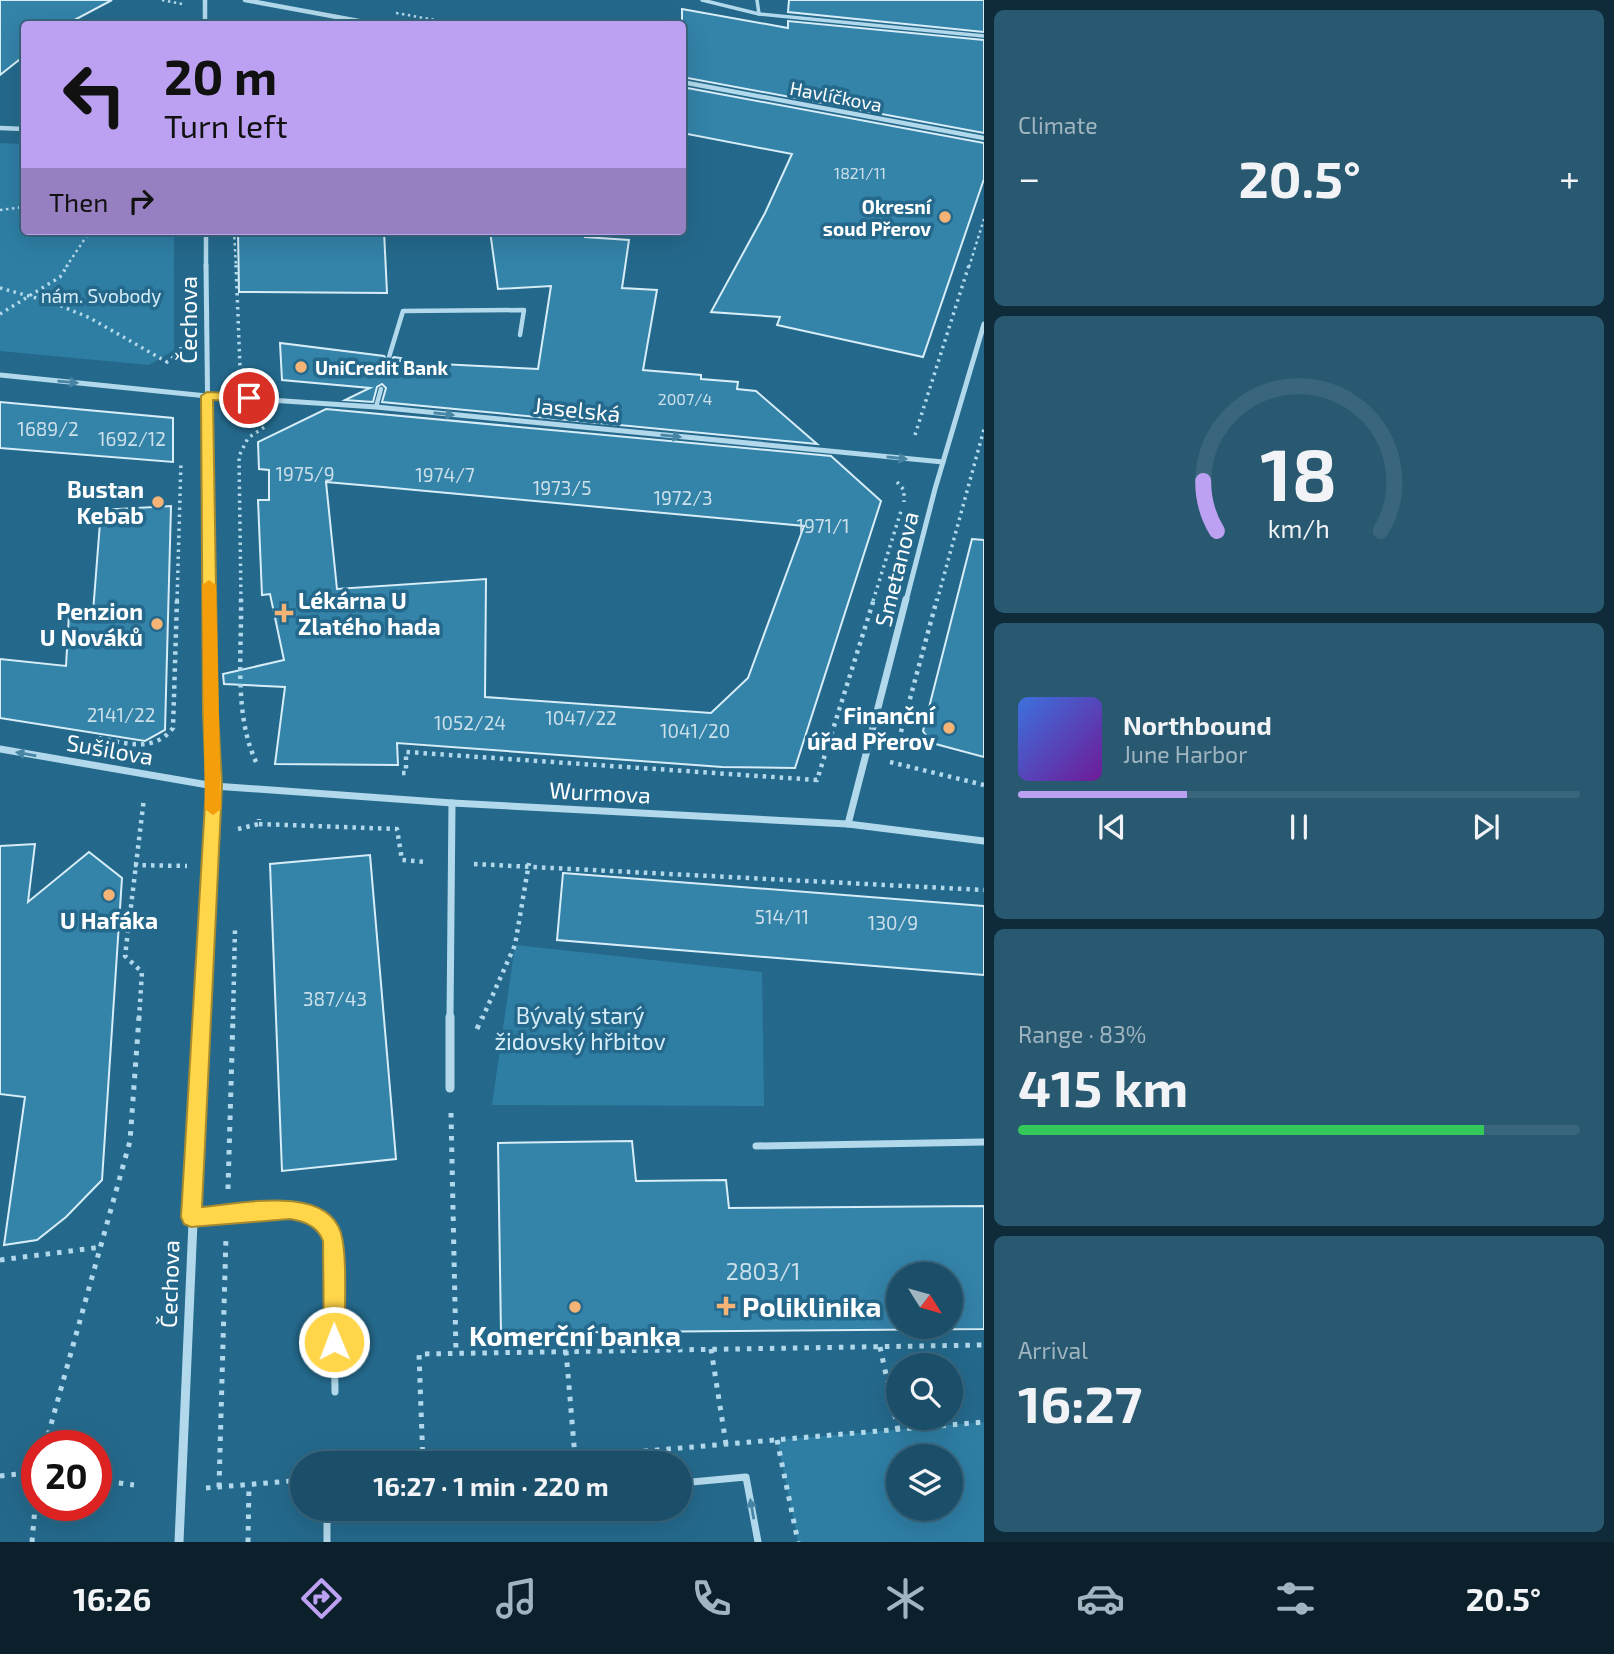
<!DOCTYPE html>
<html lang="en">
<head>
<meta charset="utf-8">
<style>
	:root { --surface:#1b4f69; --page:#285971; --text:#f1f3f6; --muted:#a0b5c0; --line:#39667d; --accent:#bca0f2 }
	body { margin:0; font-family:"Exo 2",sans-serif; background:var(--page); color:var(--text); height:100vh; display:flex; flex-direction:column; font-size:26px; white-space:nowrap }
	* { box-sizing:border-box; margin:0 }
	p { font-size:23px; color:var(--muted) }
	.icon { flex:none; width:38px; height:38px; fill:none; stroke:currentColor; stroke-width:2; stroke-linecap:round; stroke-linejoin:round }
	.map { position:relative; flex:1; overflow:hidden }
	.panel { display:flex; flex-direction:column; gap:10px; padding:10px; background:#0f2b3a; width:630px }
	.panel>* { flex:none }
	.guide { position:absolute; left:21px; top:21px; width:665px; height:214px; border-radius:7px; box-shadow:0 7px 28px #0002,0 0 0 2px var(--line); background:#bca0f2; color:#111; overflow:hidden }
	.needle { width:46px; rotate:127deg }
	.fabs { position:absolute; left:886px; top:1262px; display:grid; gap:14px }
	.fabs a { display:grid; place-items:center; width:77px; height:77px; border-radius:50%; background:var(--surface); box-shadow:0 7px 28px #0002,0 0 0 2px var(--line); font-size:35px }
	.speed { position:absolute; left:21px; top:1430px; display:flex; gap:14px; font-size:35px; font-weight:700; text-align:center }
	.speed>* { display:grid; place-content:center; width:91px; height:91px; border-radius:50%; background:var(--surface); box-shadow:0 7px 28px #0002,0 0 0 2px var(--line); line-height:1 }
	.speed .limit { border:10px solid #d22; background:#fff; color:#111 }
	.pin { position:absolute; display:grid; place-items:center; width:60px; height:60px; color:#fff; margin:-30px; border:4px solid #fff; border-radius:50%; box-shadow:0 2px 7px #0007 }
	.me { position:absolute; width:77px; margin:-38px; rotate:359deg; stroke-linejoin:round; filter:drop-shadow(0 0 5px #0008) }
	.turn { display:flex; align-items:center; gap:24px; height:147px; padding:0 28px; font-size:32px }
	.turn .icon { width:91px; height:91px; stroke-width:2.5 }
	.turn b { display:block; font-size:49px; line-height:60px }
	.then { display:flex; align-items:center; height:66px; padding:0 28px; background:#0003; gap:14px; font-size:26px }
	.big { font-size:52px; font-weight:700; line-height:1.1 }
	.panel .widget { flex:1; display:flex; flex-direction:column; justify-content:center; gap:10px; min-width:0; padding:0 24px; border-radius:10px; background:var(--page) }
	.panel .dial { align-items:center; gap:0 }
	.dial svg { height:182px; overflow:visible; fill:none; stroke:var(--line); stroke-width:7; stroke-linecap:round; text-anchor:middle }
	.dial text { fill:var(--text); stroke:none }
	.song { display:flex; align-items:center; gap:21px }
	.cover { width:84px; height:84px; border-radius:10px; background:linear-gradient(135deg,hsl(220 70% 55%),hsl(280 70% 35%)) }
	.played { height:7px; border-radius:4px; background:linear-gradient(90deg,var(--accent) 30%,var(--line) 30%) }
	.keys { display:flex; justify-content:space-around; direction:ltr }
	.heat { display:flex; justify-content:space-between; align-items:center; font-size:38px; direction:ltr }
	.charge { height:10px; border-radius:5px; background:linear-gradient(90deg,#34c759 83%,var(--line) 0) }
	.trip { position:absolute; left:290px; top:1451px; width:402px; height:70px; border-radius:35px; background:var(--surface); box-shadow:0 7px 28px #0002,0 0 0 2px var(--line); font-weight:700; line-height:70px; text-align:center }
	.dock { display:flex; height:112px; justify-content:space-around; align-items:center; background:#0b202a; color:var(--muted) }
	.dock .icon { width:49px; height:49px }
	.dock .current { color:var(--accent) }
	.dock b { font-size:32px; color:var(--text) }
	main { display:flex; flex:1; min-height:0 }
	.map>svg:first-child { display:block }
	.green { fill:#2e7ea4; fill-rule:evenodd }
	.building { fill:#3483a9; stroke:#d7edf8; stroke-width:2; fill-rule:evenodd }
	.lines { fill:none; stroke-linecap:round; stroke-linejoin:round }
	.path-far3 { stroke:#b2d9eb; stroke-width:2.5; stroke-dasharray:2.5 3.5; stroke-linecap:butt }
	.path-far2 { stroke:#b2d9eb; stroke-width:3.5; stroke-dasharray:2.5 4.5; stroke-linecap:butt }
	.path-far1 { stroke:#b2d9eb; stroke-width:4.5; stroke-dasharray:3.5 5; stroke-linecap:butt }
	.path { stroke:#b2d9eb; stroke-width:5; stroke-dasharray:4.5 7; stroke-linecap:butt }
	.service-far2 { stroke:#b2d9eb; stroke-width:3.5 }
	.service-far1 { stroke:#b2d9eb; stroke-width:4.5 }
	.service { stroke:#b2d9eb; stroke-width:7 }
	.minor-far3 { stroke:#b2d9eb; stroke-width:4.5 }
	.minor-far2 { stroke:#b2d9eb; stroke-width:5 }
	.minor-far1 { stroke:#b2d9eb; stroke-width:7 }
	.minor { stroke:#b2d9eb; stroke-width:9 }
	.oneway { fill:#4885a4 }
	.route { fill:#ffd54a; stroke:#a68a30; stroke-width:2 }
	.slow { fill:#f59e0b }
	.poi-dot { fill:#f5b476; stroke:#24698c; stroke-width:2.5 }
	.labels { text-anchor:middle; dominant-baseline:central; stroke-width:7; stroke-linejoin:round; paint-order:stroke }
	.far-number-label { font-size:16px; fill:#cce0ea }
	.far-street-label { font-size:19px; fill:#fff; stroke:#24698c }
	.far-poi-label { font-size:19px; font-weight:bold; fill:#fff; stroke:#24698c; text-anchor:end }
	.far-park-label { font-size:19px; fill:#d7edf8; stroke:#24698c }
	.number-label { font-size:19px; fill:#cce0ea }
	.street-label { font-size:23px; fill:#fff; stroke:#24698c }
	.poi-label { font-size:23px; font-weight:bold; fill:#fff; stroke:#24698c; text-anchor:end }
	.park-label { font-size:23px; fill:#d7edf8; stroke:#24698c }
	.near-number-label { font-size:23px; fill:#cce0ea }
	.near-poi-label { font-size:28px; font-weight:bold; fill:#fff; stroke:#24698c; text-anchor:start }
</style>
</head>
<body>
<main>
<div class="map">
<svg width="984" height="1542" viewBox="0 0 984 1542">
	<rect width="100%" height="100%" fill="#24698c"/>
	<g class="green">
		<polygon points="0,143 24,144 24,231 174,231 174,350 149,365 0,351"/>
		<polygon points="515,945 762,972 764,1106 492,1105"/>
		<path d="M984 1422V1542H798L777 1440ZM898 1456H950V1508H898Z"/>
	</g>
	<g class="building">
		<polygon points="0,0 112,0 67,24 24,24 24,56 0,75"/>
		<polygon points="789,0 984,0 984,32 788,12"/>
		<polygon points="682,9 788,28 788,21 984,40 984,133 682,77"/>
		<polygon points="682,87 984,143 984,179 923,357 777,325 780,317 711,312 765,213 792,154 682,133"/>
		<polygon points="238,231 384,231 387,293 239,292"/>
		<polygon points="490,231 585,231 585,237 629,240 622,288 657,290 643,370 701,375 701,379 738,382 737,389 756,391 817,444 382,402 386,388 382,384 377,387 373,402 345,400 370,388 282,380 280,343 384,356 388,362 394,357 401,358 396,375 420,363 538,369 551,286 498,289"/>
		<polygon points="0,402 173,418 173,462 0,448"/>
		<path d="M326 409 831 456 881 501 795 768 722 767 397 743 398 765 275 764 285 687 224 684 223 674 284 660 270 594 262 595 258 500H269V470L259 469 258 442ZM326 482 383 487 804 526 748 678 711 713 485 697 486 579 337 589Z"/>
		<polygon points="171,506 165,730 145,741 0,718 0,659 66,666 69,614 93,612 101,510"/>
		<polygon points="972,539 984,540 984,757 932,743 923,731"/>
		<polygon points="35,844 28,902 89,852 122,878 102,1180 66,1217 37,1240 4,1245 25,1097 0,1094 0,846"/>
		<polygon points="370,855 396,1159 282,1171 270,864"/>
		<polygon points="563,873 984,906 984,975 557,940"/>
		<path d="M632 1141 636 1181 726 1180 729 1208 984 1206V1329L501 1333 498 1143ZM898 1274H950V1326H898Z"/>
	</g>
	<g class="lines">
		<g class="path-far3">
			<polyline points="162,0 182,4"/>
			<polyline points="396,13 458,24"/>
			<polyline points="0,210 24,207"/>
			<polyline points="234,231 236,267"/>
			<polyline points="66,267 90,231"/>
			<polyline points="969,267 984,219"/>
		</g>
		<g class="path-far2">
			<polyline points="236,265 240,367 246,374"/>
			<polyline points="0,288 54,303 90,318 167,362"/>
			<polyline points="0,314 60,277 68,265"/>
			<polyline points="166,363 181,351 181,347"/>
			<polyline points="915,435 969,265"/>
			<polyline points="897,482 904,490 904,502"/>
			<polyline points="177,601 181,461"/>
			<polyline points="241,601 239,456 248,438 266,426"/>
			<polyline points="873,601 901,511"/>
			<polyline points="937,601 984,429"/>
		</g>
		<g class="path-far1">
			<path d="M241 599C242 653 233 717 258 766"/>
			<polyline points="901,732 937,599"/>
			<path d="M99 738C125 743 154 753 173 728L177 599"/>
			<polyline points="890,762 984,785"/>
			<polyline points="402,773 406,773 406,752 817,780 874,599"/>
			<polyline points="259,824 397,829 402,860 427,862"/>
			<polyline points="238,829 259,824 259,819"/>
			<polyline points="474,864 984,890"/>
			<polyline points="134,865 187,866"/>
			<polyline points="139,1019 142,972 125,956 144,798"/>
			<polyline points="233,1019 235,929"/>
			<polyline points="482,1019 515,945 529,863"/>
		</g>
		<g class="path">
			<polyline points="477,1029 482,1017"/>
			<polyline points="451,1113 456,1353"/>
			<polyline points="228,1189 233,1017"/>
			<polyline points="0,1260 102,1247"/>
			<polyline points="880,1347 898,1430"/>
			<polyline points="711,1349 726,1444"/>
			<polyline points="566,1351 575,1457"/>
			<polyline points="777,1440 798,1542"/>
			<polyline points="45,1446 130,1141 139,1017"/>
			<polyline points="423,1463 419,1354 984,1345"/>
			<polyline points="506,1463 984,1422"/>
			<polyline points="0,1476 37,1472"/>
			<polyline points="96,1480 134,1485"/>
			<polyline points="219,1487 226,1236"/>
			<polyline points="206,1488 303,1480"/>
			<polyline points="32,1542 37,1484"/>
			<polyline points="248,1542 249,1485"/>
		</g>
		<g class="service-far2">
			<polyline points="702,0 759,14 984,36"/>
			<polyline points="757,0 759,14"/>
		</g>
		<g class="service-far1">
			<polyline points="389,357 403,311 524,310 520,335"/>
			<polyline points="376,407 381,389"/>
		</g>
		<g class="service">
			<polyline points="756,1146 984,1142"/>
			<path d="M191 1217C224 1213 301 1197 325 1226 329 1230 331 1237 333 1241L335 1392"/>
			<polyline points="681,1483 746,1477 758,1542"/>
			<polyline points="327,1542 327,1517 413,1508"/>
		</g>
		<g class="minor-far3">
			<polyline points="205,0 205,24"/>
			<polyline points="245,0 375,24"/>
			<polyline points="682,82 984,138"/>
			<polyline points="0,128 24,129"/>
			<polyline points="206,231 206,267"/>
		</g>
		<g class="minor-far2">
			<polyline points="206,265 210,601"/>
			<polyline points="0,375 207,396 376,407 943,462"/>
			<polyline points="906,601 935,489 984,324"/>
		</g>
		<g class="minor-far1">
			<polyline points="0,749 214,786 452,803 848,824 984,841"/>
			<polyline points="848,824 906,599"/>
			<polyline points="202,1019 214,786 210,599"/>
			<polyline points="450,1019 452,803"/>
		</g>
		<g class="minor">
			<polyline points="450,1088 450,1017"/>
			<polyline points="179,1542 202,1017"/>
		</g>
	</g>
	<defs><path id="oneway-solid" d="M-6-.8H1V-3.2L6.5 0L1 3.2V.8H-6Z" transform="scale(1.75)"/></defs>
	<g class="oneway">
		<use href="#oneway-solid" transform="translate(68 382) rotate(5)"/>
		<use href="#oneway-solid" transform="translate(444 414) rotate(6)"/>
		<use href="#oneway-solid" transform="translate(671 436) rotate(6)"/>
		<use href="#oneway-solid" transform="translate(897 458) rotate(6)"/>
		<use href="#oneway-solid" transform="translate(26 754) rotate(-170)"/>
		<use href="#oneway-solid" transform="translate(752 1509) rotate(-100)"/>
	</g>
	<path class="route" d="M207 392 249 394 255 398 249 402 213 400 218 713 222 786 202 1207C239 1204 326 1184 341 1233 348 1257 344 1314 345 1342L342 1349 334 1352 327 1349 324 1342 323 1241C318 1227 304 1221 290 1219L191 1227 184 1224 181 1217 206 786 203 713 201 396Z"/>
	<polygon class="slow" points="209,580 216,585 221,809 213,815 205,809 202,585"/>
	<g class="poi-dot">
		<circle cx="945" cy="217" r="7"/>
		<circle cx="301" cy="367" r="7"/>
		<circle cx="158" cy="502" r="7"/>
		<path d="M280.5 602.5h7v7h7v7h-7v7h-7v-7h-7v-7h7z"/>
		<circle cx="157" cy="624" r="7"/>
		<circle cx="949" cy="728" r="7"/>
		<circle cx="109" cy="895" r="7"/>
		<path d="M722.5 1295.5h7v7h7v7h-7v7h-7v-7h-7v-7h7z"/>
		<circle cx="575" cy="1307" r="7"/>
	</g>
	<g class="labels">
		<g class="far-number-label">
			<text x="860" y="172">1821/11</text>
			<text x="685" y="398">2007/4</text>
		</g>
		<g class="far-street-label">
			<text transform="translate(836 96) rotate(11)">Havlíčkova</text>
		</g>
		<g class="far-poi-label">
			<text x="931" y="206">Okresní<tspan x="931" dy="22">soud Přerov</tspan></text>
			<text x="315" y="367" text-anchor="start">UniCredit Bank</text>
		</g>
		<g class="far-park-label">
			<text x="101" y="295">nám. Svobody</text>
		</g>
		<g class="number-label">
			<text x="48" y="428">1689/2</text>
			<text x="132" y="438">1692/12</text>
			<text x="305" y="473">1975/9</text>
			<text x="445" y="474">1974/7</text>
			<text x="562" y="487">1973/5</text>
			<text x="683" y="497">1972/3</text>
			<text x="823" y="525">1971/1</text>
			<text x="121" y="714">2141/22</text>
			<text x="581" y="717">1047/22</text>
			<text x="470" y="722">1052/24</text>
			<text x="695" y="730">1041/20</text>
			<text x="782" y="916">514/11</text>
			<text x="893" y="922">130/9</text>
			<text x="335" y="998">387/43</text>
		</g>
		<g class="street-label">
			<text transform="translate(188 320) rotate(-90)">Čechova</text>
			<text transform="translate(577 409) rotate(6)">Jaselská</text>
			<text transform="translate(896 569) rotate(-76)">Smetanova</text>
			<text transform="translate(110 749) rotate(10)">Sušilova</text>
			<text transform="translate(600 792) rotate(3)">Wurmova</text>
			<text transform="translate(169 1284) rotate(-88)">Čechova</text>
		</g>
		<g class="poi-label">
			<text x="144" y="489">Bustan<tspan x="144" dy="26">Kebab</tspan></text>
			<text x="298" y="600" text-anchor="start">Lékárna U<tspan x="298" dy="26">Zlatého hada</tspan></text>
			<text x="143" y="611">Penzion<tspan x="143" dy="26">U Nováků</tspan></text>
			<text x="935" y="715">Finanční<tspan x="935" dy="26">úřad Přerov</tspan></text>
			<text x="109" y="920" text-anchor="middle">U Hafáka</text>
		</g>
		<g class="park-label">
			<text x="580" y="1015">Bývalý starý<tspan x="580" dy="26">židovský hřbitov</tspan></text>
		</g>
		<g class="near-number-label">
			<text x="763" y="1271">2803/1</text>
		</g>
		<g class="near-poi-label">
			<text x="742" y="1306">Poliklinika</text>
			<text x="575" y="1335" text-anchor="middle">Komerční banka</text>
		</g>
	</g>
</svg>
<div class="fabs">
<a><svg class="needle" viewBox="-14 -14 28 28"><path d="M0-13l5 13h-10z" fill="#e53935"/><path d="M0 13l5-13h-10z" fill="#a0b5c0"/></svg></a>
<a><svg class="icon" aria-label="search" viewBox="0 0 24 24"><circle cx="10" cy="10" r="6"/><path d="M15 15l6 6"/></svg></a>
<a><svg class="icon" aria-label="layers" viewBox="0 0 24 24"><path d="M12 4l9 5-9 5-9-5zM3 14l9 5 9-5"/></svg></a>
</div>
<div class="speed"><div class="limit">20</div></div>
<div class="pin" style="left:249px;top:398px;background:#d93025"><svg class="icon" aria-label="arrive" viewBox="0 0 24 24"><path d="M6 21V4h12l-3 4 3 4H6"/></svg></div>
<svg class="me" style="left:334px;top:1342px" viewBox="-20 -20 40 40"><circle r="17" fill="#ffd54a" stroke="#fff" stroke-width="3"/><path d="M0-11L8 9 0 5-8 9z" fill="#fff"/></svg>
<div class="trip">16:27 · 1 min · 220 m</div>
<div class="guide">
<div class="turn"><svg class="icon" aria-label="left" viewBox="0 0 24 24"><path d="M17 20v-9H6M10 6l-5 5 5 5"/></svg><div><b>20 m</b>Turn left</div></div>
<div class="then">Then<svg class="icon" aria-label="right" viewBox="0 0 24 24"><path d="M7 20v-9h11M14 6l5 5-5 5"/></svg></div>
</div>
</div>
<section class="panel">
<div class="widget"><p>Climate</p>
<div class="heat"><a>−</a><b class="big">20.5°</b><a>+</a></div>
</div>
<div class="widget dial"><svg viewBox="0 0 100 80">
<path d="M14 69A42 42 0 1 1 86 69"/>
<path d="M14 69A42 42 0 0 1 8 47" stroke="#bca0f2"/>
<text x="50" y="56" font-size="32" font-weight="700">18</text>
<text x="50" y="72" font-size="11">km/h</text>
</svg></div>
<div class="widget">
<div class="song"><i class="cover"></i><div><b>Northbound</b><p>June Harbor</p></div></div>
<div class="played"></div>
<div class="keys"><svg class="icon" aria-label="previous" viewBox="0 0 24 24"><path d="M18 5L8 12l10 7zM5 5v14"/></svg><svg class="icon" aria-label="pause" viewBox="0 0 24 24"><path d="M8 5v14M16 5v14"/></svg><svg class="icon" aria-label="next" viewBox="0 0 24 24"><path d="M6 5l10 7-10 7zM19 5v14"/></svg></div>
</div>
<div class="widget"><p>Range · 83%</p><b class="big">415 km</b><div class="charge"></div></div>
<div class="widget"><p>Arrival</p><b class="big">16:27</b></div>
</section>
</main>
<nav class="dock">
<b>16:26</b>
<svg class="icon current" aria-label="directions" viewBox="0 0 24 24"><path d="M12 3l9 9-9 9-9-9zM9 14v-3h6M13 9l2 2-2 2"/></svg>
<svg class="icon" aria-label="music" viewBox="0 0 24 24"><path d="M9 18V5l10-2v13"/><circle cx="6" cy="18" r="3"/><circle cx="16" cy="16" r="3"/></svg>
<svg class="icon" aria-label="phone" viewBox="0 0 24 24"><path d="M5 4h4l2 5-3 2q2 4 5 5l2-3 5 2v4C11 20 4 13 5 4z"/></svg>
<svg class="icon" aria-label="climate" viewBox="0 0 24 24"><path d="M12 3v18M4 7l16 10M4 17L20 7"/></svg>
<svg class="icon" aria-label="car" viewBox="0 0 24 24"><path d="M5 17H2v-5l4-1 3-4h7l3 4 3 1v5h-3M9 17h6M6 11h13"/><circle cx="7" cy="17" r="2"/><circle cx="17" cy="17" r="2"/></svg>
<svg class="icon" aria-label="filters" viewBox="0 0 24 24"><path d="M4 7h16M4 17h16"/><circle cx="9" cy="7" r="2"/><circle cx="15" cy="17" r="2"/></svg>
<b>20.5°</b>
</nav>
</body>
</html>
